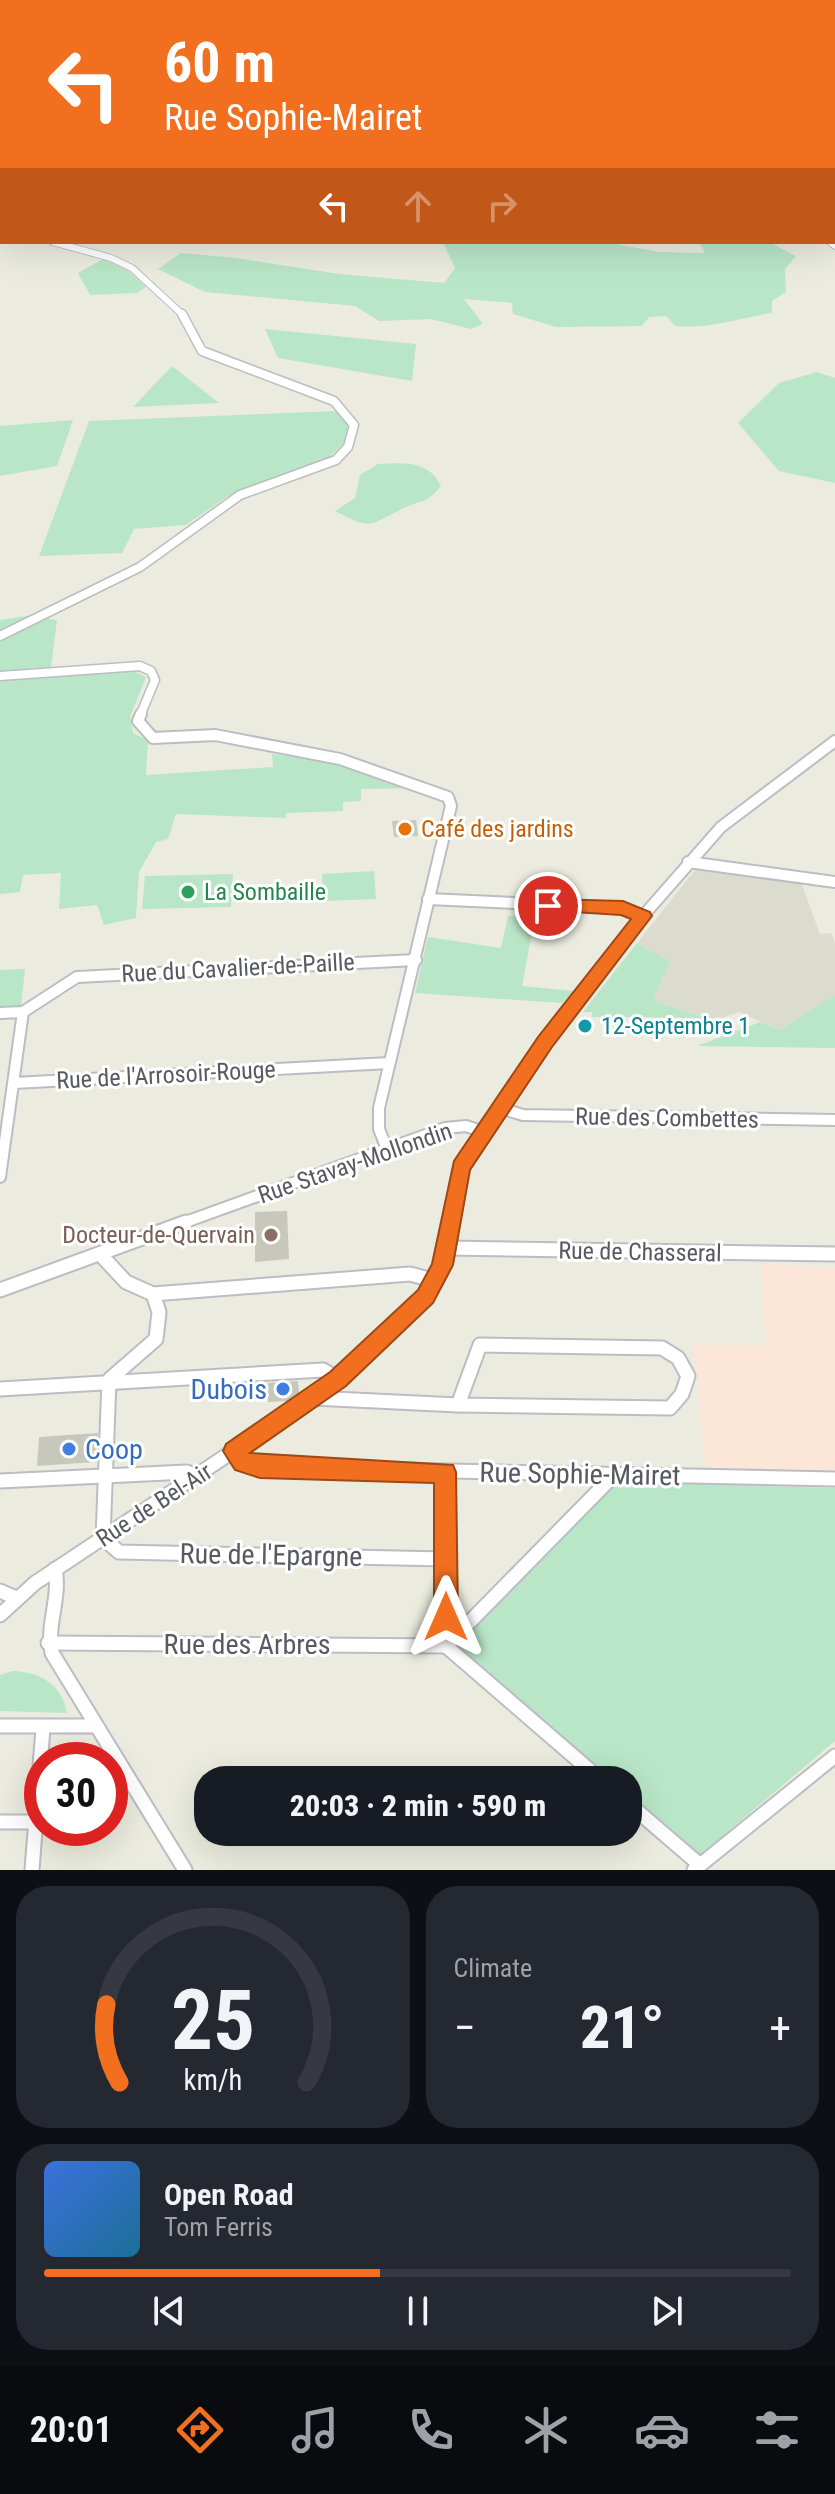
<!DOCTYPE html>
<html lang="en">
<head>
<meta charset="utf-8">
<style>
	:root { --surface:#171b24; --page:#242831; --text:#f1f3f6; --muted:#9ea1a6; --line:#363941; --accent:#f26f20 }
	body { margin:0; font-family:"Roboto Condensed",sans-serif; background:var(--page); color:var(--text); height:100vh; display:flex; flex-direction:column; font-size:30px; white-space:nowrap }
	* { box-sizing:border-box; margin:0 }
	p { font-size:26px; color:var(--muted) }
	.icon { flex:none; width:44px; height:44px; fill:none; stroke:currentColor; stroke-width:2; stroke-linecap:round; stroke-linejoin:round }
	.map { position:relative; height:1870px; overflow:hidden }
	.side { display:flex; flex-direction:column; gap:16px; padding:16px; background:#0d0f14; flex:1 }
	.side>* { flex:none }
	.top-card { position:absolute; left:0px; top:0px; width:836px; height:244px; box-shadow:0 8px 32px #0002; background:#f26f20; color:#fff; overflow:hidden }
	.speed { position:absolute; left:24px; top:1742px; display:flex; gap:16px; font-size:40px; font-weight:700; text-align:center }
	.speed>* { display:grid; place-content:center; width:104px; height:104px; border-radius:50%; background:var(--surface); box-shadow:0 8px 32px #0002; line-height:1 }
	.speed .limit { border:12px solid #d22; background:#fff; color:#111 }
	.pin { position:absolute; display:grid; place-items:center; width:68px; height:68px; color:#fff; margin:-34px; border:4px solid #fff; border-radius:50%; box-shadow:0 2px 8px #0007 }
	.me { position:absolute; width:88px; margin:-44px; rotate:0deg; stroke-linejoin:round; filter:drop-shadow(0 0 6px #0008) }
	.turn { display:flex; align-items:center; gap:28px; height:168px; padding:0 32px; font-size:36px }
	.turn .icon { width:104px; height:104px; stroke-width:2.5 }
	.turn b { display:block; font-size:56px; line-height:68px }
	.lanes { display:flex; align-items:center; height:76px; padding:0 32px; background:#0003; justify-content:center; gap:40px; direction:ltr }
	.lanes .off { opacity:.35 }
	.big { font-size:60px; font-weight:800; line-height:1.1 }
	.side .widget { flex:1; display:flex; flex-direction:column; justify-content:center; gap:12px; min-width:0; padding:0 28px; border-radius:32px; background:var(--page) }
	.side .dial { align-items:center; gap:0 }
	.dial svg { height:208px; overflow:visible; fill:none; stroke:var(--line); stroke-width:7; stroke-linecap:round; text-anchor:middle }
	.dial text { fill:var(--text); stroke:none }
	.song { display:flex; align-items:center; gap:24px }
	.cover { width:96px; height:96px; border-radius:12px; background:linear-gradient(135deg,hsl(220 70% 55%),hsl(200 70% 35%)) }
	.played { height:8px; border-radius:4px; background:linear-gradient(90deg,var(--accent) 45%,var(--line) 45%) }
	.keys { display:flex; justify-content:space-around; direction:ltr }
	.heat { display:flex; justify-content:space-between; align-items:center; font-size:44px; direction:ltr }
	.side .tiles { flex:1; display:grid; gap:16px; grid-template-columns:1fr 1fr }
	.widget:last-child { grid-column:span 2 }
	.trip { position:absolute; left:194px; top:1766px; width:448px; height:80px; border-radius:32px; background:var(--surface); box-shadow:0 8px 32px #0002; font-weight:800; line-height:80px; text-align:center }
	.menu { display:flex; height:128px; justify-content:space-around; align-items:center; background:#090b0e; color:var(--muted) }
	.menu .icon { width:56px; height:56px }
	.menu .on { color:var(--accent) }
	.menu b { font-size:36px; color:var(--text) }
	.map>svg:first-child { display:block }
	.education { fill:#dcdcce }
	.medical { fill:#fce6d8 }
	.green { fill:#b9e6c7 }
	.building { fill:#c7c7bc }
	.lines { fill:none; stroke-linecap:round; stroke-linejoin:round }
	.street-far3-casing { stroke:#bcbcc4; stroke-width:8 }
	.street-far2-casing { stroke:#bcbcc4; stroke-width:11 }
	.street-far1-casing { stroke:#bcbcc4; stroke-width:14 }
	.street-casing { stroke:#bcbcc4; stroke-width:17 }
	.street-far3 { stroke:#fff; stroke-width:6 }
	.street-far2 { stroke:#fff; stroke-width:8 }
	.street-far1 { stroke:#fff; stroke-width:10 }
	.street { stroke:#fff; stroke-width:13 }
	.route { fill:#f26f20; stroke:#9d4815; stroke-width:2 }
	.food-dot { fill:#e8710a; stroke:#fff; stroke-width:3 }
	.leisure-dot { fill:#2e9e5b; stroke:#fff; stroke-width:3 }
	.culture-dot { fill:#0f9aa8; stroke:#fff; stroke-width:3 }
	.education-dot { fill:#8d6e63; stroke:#fff; stroke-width:3 }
	.shop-dot { fill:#3f7fe0; stroke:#fff; stroke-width:3 }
	.labels { text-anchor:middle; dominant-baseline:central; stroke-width:6; stroke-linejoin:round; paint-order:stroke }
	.food-label { font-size:24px; fill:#c56008; stroke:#fff; text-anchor:start }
	.leisure-label { font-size:24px; fill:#27864d; stroke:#fff; text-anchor:start }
	.street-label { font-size:24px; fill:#585961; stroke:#fff }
	.culture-label { font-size:24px; fill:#0d838f; stroke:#fff; text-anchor:start }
	.education-label { font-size:24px; fill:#785e54; stroke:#fff; text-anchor:end }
	.near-shop-label { font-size:28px; fill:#366cbe; stroke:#fff; text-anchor:end }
	.near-street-label { font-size:28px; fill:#585961; stroke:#fff }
</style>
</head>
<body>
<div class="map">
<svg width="835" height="1870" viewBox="0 0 835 1870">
	<rect width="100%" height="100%" fill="#ebecdf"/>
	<polygon class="education" points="695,870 801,882 820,934 831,933 835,943 835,995 779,1030 739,1012 713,1021 653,1000 670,961 637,943"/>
	<polygon class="medical" points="761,1264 835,1268 835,1488 707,1486 693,1345 766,1345"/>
	<g class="green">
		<path d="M443 242H604L660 252 705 253 699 242H769L796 256 785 269 786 292 772 301V313C739 318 707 330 675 326L666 316 649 317 642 326 556 327 513 314 512 303 464 299 483 324 471 329 431 319 379 321 355 306 205 292 158 269 181 253 237 258 339 274 444 283 455 268Z"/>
		<polygon points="103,259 127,270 146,287 137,293 90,295 78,273"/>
		<polygon points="265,329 416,344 412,381 278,358"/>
		<polygon points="172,366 219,403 133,407"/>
		<polygon points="817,372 835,378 835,483 779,471 738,423 779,383"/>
		<polygon points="336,411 347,420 347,440 324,463 228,496 186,525 134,529 122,553 39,556 89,421"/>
		<polygon points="73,420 57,466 0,476 0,426"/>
		<path d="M378 464C404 463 428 460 441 486 426 504 423 499 404 508 369 525 373 531 335 511L355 498 360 475Z"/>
		<polygon points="27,616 57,620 51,667 31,668 19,677 129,669 146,677 130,717 133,733 148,741 146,775 273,767 272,754 342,763 417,788 361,789 361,801 343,802 343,811 286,813 286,818 176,814 168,839 156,842 139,872 136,918 104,925 97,905 59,909 61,873 23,875 20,892 0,894 0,620"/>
		<polygon points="374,871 376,899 323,901 322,874"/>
		<polygon points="233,874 231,907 142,909 145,876"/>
		<polygon points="508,916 535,917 522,986 574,991 562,1003 415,993 428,937 501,948"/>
		<polygon points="637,943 670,961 653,1000 713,1021 694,1028 689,1018 592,1017 592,1012 583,1012"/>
		<polygon points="25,969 21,1006 0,1006 0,970"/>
		<polygon points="835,995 835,1048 697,1046 760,1022 779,1030"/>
		<polygon points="615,1482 835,1488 835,1741 700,1855 628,1793 628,1780 612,1780 456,1645"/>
		<path d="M12 1671C41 1672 61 1684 67 1713L0 1711V1675Z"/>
	</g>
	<g class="building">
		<polygon points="416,820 418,836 394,837 392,821"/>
		<polygon points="287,1211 289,1259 255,1262 255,1212"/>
		<polygon points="298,1381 299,1395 290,1401 268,1402 268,1383"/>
		<polygon points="98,1433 96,1462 37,1466 39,1437"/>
	</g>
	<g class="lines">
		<g class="street-far3-casing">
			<g id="street-far3">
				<polyline points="53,242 111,258 132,268 184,316"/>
				<polyline points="830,242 835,246"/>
			</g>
		</g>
		<g class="street-far2-casing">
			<g id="street-far2">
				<polyline points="0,636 140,567 240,495 336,460 348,447 354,425 334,401 202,351 182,314"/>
				<polyline points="0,676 140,666 151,671 155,680 140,716"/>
			</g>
		</g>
		<g class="street-far1-casing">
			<g id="street-far1">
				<polyline points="141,714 138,721 153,738 215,735 340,759 448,797 451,806 379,1108 379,1129 387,1149"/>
				<polyline points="688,862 835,882"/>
				<polyline points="428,899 623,908 643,916"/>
				<polyline points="0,1013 23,1012 77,977 416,960"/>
				<polyline points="14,1083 389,1063"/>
				<polyline points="500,1108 523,1115 835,1120"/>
				<polyline points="0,1177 23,1012"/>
				<polyline points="180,1224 445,1128 466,1126 484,1132"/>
				<polyline points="448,1224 461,1167 545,1042 643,916 721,827 835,741"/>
			</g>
		</g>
		<g class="street-casing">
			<g id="street">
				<polyline points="445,1248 835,1254"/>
				<polyline points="100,1254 126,1282 153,1294 410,1274 436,1281"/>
				<polyline points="0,1290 186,1222"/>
				<polygon points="480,1345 662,1348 678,1358 688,1376 682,1394 670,1408 458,1405"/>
				<polyline points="110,1379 156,1339 159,1312 153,1294"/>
				<polyline points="0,1389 323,1370 338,1379"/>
				<polyline points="313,1398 458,1405"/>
				<polyline points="234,1451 243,1462 260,1467 835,1479"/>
				<polyline points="0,1481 187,1472 196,1477"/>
				<polyline points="103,1538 119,1552 445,1559"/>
				<polyline points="103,1538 109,1381"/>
				<path d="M55 1569C61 1598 46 1624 52 1653L185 1870"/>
				<polyline points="0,1591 16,1598"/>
				<polyline points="0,1615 35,1583 313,1398 425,1296 436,1281 449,1222"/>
				<polyline points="48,1643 446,1646 445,1472"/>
				<polyline points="0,1726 96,1726"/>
				<polyline points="601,1780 446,1646 615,1474"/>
				<polyline points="628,1803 700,1865"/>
				<polyline points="0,1822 36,1822"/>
				<polyline points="32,1870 43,1728"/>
				<polyline points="694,1870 835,1756"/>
			</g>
		</g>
		<use href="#street-far3" class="street-far3"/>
		<use href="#street-far2" class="street-far2"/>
		<use href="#street-far1" class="street-far1"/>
		<use href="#street" class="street"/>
	</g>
	<polygon class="route" points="548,899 623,901 650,912 652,916 552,1047 470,1170 453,1265 433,1303 346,1386 250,1453 453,1465 456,1472 458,1617 454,1626 446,1629 437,1626 434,1617 434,1483 260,1478 235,1470 223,1451 226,1444 330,1372 418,1290 432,1264 454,1161 538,1037 631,919 621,915 542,910 539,906"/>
	<circle class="food-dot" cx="405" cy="829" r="8"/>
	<circle class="leisure-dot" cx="188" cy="892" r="8"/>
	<circle class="culture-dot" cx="585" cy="1026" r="8"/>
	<circle class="education-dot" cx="271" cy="1235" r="8"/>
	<g class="shop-dot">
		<circle cx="283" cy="1389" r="8"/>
		<circle cx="69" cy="1449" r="8"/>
	</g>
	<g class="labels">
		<g class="food-label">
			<text x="421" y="829">Café des jardins</text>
		</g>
		<g class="leisure-label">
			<text x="204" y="892">La Sombaille</text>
		</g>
		<g class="street-label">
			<text transform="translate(238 968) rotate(-3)">Rue du Cavalier-de-Paille</text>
			<text transform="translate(166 1075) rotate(-3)">Rue de l'Arrosoir-Rouge</text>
			<text transform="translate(667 1118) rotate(1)">Rue des Combettes</text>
			<text transform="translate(355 1163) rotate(-19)">Rue Stavay-Mollondin</text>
			<text transform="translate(640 1252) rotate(1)">Rue de Chasseral</text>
			<text transform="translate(154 1505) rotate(-33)">Rue de Bel-Air</text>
		</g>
		<g class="culture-label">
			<text x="601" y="1026">12-Septembre 1</text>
		</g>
		<g class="education-label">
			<text x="255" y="1235">Docteur-de-Quervain</text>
		</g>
		<g class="near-shop-label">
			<text x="267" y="1389">Dubois</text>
			<text x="85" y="1449" text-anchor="start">Coop</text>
		</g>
		<g class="near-street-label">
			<text transform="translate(580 1474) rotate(1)">Rue Sophie-Mairet</text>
			<text transform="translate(271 1555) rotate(1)">Rue de l'Epargne</text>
			<text x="247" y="1644">Rue des Arbres</text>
		</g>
	</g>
</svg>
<div class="speed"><div class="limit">30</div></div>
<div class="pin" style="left:548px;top:906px;background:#d93025"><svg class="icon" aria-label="arrive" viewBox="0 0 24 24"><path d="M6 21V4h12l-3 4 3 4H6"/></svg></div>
<svg class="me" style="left:446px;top:1617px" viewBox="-20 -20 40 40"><path d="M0-17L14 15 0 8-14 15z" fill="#f26f20" stroke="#fff" stroke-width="4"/></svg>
<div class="trip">20:03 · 2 min · 590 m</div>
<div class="top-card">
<div class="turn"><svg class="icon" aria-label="left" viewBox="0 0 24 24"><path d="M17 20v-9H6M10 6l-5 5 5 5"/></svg><div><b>60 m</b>Rue Sophie-Mairet</div></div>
<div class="lanes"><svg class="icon" aria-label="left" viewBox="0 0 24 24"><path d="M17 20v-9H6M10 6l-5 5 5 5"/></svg><svg class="icon off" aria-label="ahead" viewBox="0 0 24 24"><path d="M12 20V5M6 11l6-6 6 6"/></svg><svg class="icon off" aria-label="right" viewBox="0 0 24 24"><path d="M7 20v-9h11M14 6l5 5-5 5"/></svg></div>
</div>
</div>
<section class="side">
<div class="tiles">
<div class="widget dial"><svg viewBox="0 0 100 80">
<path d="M14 69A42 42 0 1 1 86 69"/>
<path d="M14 69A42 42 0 0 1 9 39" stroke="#f26f20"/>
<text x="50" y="56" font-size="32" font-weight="700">25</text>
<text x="50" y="72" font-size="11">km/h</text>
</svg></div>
<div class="widget"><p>Climate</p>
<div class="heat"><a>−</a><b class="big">21°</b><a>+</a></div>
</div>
<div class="widget">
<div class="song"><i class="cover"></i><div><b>Open Road</b><p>Tom Ferris</p></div></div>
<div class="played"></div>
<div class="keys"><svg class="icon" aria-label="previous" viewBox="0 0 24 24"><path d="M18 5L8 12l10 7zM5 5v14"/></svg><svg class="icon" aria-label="pause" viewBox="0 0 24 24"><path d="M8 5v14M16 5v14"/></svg><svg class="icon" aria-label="next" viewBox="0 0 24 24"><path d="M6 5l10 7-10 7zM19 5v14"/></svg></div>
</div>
</div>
</section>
<nav class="menu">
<b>20:01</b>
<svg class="icon on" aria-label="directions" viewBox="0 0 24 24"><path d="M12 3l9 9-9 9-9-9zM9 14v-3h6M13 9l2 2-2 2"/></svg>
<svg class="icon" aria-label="music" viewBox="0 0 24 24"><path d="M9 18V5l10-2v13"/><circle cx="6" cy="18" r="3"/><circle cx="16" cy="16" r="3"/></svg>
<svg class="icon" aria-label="phone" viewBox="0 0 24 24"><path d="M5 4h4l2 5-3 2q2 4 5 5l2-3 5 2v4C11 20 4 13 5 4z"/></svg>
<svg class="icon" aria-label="climate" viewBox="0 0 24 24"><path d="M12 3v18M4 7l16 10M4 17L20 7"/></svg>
<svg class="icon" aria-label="car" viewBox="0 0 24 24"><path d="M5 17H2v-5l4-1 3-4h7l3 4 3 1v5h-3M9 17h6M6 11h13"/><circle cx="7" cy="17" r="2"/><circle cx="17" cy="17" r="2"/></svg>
<svg class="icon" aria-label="filters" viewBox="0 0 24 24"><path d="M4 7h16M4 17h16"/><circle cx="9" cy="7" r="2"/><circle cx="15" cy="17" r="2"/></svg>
</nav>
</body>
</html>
